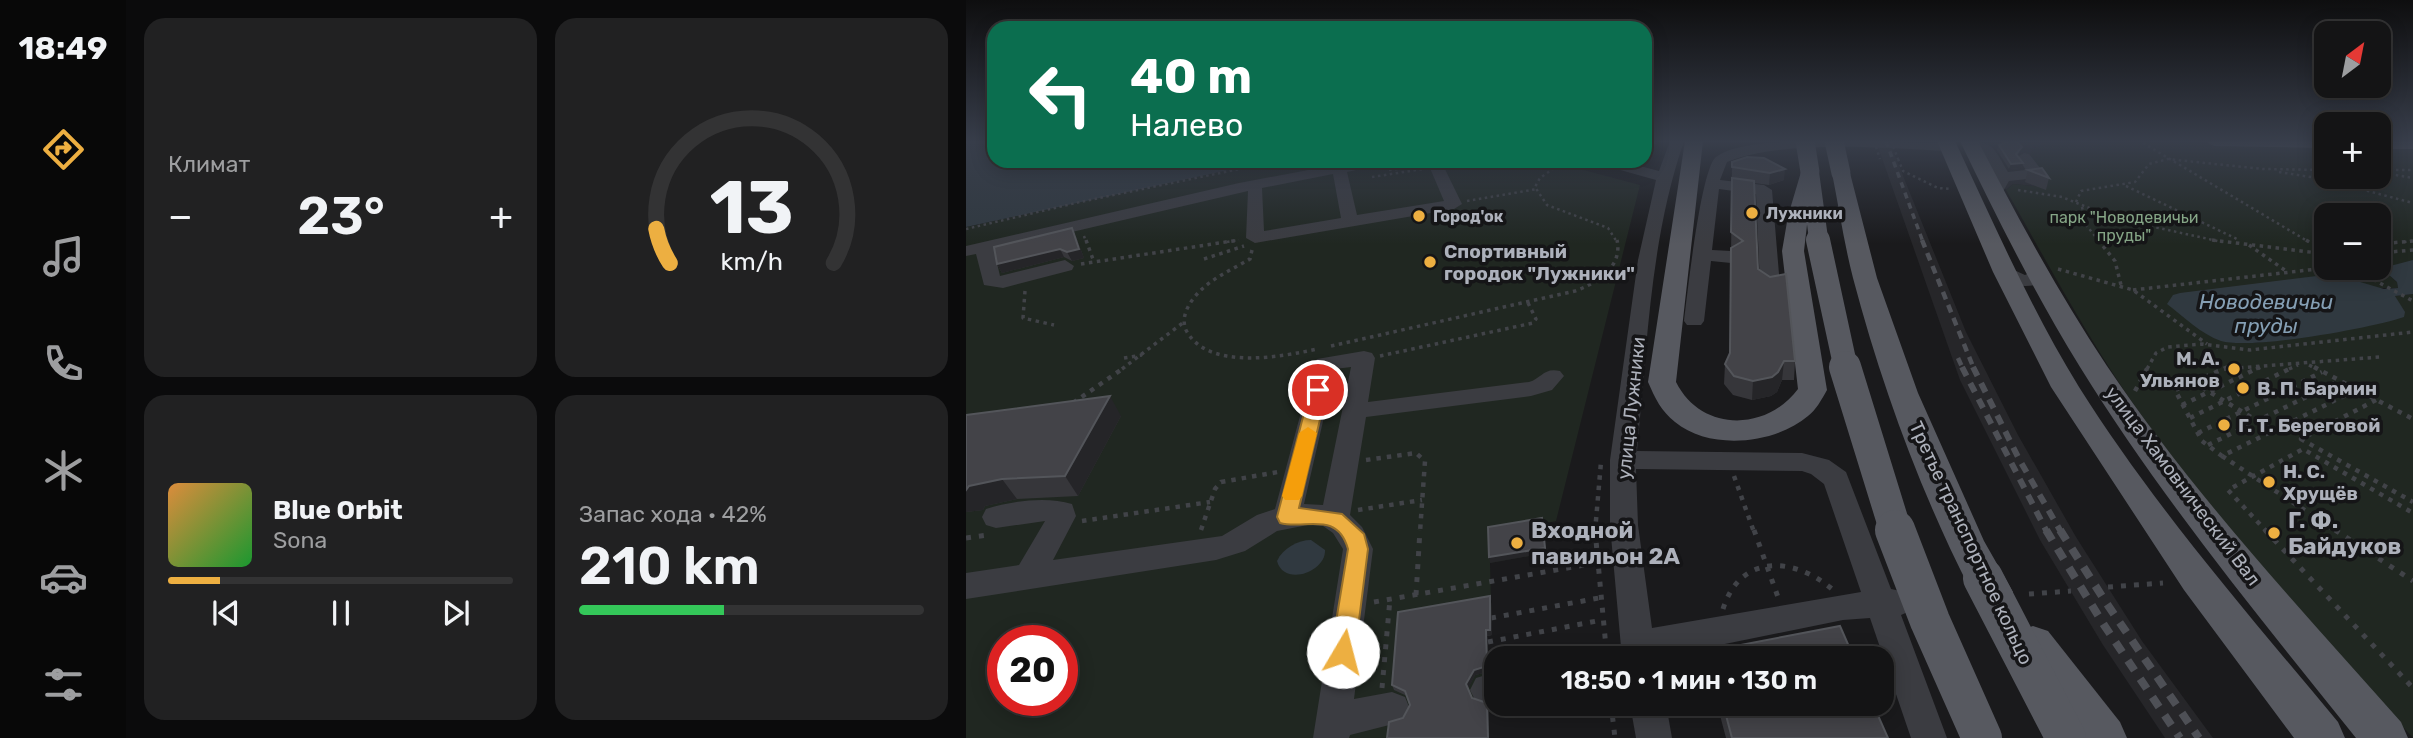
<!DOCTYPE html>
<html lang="ru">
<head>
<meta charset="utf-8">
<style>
	:root { --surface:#141415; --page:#212122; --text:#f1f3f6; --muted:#9d9ea0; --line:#333334; --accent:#edaf41 }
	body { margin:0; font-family:Rubik,sans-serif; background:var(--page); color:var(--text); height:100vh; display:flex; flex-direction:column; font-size:26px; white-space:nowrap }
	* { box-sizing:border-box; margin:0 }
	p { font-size:23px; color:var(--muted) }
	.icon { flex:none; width:38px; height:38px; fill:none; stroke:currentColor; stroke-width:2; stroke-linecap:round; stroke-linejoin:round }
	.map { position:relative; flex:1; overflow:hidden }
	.sheet { display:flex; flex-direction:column; gap:18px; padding:18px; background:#0b0b0c; width:840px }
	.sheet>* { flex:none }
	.banner { position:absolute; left:21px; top:21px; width:665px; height:147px; border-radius:21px; box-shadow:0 4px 18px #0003,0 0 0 2px var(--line); background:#0b6e4f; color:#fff; overflow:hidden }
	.needle { width:46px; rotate:32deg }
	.buttons { position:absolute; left:1348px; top:21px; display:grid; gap:14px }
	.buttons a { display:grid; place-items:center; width:77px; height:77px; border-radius:14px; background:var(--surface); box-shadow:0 4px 18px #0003,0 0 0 2px var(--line); font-size:35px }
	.speed { position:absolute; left:21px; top:625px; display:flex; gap:14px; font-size:35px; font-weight:700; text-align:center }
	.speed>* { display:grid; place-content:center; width:91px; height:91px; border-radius:50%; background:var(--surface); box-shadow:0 4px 18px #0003,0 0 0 2px var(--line); line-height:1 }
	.speed .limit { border:10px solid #d22; background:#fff; color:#111 }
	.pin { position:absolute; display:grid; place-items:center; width:60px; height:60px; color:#fff; margin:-30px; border:4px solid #fff; border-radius:50%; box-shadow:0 2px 7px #0007 }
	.me { position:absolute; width:77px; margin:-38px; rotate:8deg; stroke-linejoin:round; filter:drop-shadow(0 0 5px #0008) }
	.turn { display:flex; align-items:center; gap:24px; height:147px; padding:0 28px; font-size:32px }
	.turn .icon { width:91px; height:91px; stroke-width:2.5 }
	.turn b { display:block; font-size:49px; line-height:60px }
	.big { font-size:52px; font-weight:600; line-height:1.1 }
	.sheet .widget { flex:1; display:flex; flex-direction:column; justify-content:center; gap:10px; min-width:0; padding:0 24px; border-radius:21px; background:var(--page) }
	.sheet .dial { align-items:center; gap:0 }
	.dial svg { height:182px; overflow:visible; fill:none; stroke:var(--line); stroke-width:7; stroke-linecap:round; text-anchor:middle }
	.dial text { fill:var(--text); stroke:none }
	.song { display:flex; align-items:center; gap:21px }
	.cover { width:84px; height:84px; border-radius:10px; background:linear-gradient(135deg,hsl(30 70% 55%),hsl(130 70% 35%)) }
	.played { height:7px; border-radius:4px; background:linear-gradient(90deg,var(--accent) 15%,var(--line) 15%) }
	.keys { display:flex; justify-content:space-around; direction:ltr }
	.heat { display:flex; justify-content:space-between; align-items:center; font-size:38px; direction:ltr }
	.charge { height:10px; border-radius:5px; background:linear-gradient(90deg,#34c759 42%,var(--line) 0) }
	.sheet .tiles { flex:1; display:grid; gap:18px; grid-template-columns:repeat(2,1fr) }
	.trip { position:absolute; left:518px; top:646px; width:410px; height:70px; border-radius:21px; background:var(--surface); box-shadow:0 4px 18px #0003,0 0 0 2px var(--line); font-weight:600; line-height:70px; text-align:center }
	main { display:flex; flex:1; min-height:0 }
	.tabs { display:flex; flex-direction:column; width:126px; justify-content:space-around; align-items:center; background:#080808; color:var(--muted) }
	.tabs .icon { width:49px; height:49px }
	.tabs .active { color:var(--accent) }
	.tabs b { font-size:32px; color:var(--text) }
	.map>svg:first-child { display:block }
	.built { fill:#262629 }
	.green { fill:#202721; fill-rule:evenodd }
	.water { fill:#303940 }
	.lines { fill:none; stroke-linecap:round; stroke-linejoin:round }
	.path-far3 { stroke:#414348; stroke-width:2.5; stroke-dasharray:2.5 3.5; stroke-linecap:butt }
	.path-far2 { stroke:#414348; stroke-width:3.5; stroke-dasharray:3.5 4.5; stroke-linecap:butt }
	.path-far1 { stroke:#414348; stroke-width:4.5; stroke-dasharray:4.5 6; stroke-linecap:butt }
	.path { stroke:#414348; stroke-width:5; stroke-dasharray:5 8; stroke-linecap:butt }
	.minor { fill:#3b3c41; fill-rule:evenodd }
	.major { fill:#575960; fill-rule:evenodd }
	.rail-far3 { stroke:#4e5056; stroke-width:3.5; stroke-dasharray:6 5; stroke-linecap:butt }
	.rail-far2 { stroke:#4e5056; stroke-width:4.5; stroke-dasharray:8 6; stroke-linecap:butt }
	.rail-far1 { stroke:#4e5056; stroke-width:6; stroke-dasharray:10 8; stroke-linecap:butt }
	.rail { stroke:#4e5056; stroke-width:8; stroke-dasharray:12 10; stroke-linecap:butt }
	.path-bridge { stroke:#414348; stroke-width:2.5; stroke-dasharray:2.5 3.5; stroke-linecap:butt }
	.major-bridge-far3 { stroke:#575960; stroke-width:19 }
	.major-bridge-far2 { stroke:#575960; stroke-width:24 }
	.major-bridge-far1 { stroke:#575960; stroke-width:32 }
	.major-bridge { stroke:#575960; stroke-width:40 }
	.wall { fill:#36363a }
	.shaded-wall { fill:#252528 }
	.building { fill:#434348; stroke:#53555a; stroke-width:2 }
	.route { fill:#edaf41; stroke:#9a722a; stroke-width:2 }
	.slow { fill:#f59e0b }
	.poi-dot { fill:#edaf41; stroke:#151517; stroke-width:2.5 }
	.labels { text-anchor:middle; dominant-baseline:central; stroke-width:7; stroke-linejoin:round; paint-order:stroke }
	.far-poi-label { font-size:16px; font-weight:bold; fill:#adb1bb; stroke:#151517; text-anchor:start }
	.far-park-label { font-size:16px; fill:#85a586; stroke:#151517 }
	.poi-label { font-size:19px; font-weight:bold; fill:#adb1bb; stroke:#151517; text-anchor:start }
	.street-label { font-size:19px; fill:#adb1bb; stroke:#151517 }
	.water-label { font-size:21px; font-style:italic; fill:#859fb4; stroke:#151517 }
	.near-poi-label { font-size:23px; font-weight:bold; fill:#adb1bb; stroke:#151517; text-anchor:start }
</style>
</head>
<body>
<main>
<nav class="tabs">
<b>18:49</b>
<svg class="icon active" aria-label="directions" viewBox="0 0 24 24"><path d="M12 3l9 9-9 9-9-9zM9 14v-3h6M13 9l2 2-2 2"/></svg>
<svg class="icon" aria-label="music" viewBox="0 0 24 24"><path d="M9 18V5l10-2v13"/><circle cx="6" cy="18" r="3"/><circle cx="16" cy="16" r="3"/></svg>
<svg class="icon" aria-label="phone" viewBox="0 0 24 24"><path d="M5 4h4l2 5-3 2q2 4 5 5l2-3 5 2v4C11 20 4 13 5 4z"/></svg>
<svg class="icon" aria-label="climate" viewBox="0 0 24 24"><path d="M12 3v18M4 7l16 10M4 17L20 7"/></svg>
<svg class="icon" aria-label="car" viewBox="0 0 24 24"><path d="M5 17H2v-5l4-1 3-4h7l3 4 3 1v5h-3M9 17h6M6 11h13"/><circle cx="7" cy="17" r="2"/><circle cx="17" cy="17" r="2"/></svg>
<svg class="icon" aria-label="filters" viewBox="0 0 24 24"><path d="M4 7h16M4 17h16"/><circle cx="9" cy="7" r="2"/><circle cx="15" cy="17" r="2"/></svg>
</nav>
<section class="sheet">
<div class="tiles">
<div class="widget"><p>Климат</p>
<div class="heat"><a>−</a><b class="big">23°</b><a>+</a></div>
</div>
<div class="widget dial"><svg viewBox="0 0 100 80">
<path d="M14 69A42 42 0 1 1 86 69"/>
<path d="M14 69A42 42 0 0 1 8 54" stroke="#edaf41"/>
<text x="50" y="56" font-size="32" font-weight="700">13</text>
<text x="50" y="72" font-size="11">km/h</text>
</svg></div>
<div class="widget">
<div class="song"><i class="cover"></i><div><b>Blue Orbit</b><p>Sona</p></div></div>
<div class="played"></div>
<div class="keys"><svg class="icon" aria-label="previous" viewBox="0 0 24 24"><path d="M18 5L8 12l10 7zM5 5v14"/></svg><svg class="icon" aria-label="pause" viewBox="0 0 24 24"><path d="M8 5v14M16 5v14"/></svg><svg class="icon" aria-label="next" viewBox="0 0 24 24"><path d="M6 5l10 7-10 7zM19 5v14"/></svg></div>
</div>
<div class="widget"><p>Запас хода · 42%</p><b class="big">210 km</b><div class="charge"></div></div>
</div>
</section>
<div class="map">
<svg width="1447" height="738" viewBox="0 0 1447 738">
	<rect width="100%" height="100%" fill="#1a1a1c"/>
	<g class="built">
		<polygon points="910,141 923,141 1000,332 1052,435 1110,537 1176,641 1247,738 1199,738 1137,645 1074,540 994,380"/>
		<polygon points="1020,141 1089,141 1068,148 1081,180 1067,186 1047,184 1040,190 1018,149"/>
	</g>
	<g class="green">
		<path d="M1089 141 1360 146V177H1412V147H1447V260L1423 275 1431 282 1432 288H1412L1253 340C1304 354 1381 317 1431 300L1429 296 1447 294V738C1351 632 1254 526 1171 409 1122 339 1082 264 1040 190L1047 184 1067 186 1080 180 1064 155 1068 148ZM1360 215H1412V268H1360Z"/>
		<path d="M304 161H595L613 166 610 168 674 185 590 521 577 524 580 553 524 563 526 635 521 636 523 738H0V227ZM37 640H96V700H37Z"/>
	</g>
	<g class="water">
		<polygon points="0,141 28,141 28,161 304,161 0,227"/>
		<path d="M1447 260V294L1429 296 1439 312 1438 317C1406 328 1285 350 1255 341 1235 334 1218 317 1201 304L1207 295 1214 293 1367 274 1418 289 1432 288 1431 282 1423 275 1424 266Z"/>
		<path d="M345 540 359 550C360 572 318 587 311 561 317 548 332 540 345 540Z"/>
	</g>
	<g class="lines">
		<g class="path-far3">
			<polyline points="1177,143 1343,242"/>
			<polyline points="679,150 689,143 684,141"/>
			<polyline points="932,159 937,171 972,188 985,189"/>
			<polyline points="611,161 625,165"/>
			<polyline points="588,168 574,178 569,187 581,205 642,228 651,242"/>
			<polyline points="423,170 454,166"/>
			<polyline points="1412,170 1447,170"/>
			<polyline points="1313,172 1357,179 1447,203"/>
			<polyline points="1412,172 1447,178"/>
			<polyline points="406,177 457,169"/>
			<polyline points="1160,186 1273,240"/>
			<polyline points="1052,190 1096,197 1148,218 1256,242"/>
			<polyline points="501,201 571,189"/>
			<polyline points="1110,202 1115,191 1169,182 1183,164 1202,159 1297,169 1360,170"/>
			<polyline points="1116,207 1120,225 1134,242"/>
			<polyline points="0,229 114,202 312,161"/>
			<polyline points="118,236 120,242"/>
			<polyline points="261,242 273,240"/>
			<polyline points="1438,242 1447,241"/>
		</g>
		<g class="path-far2">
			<polyline points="120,240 128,262"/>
			<polyline points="1132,240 1149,261 1155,285"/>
			<polyline points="1246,240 1360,254"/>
			<polyline points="1340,240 1360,252"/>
			<polyline points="1412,244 1447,241"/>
			<polyline points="1283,245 1320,271"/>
			<path d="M286 250 284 259C267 269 248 277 234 291 224 301 214 316 220 330 241 371 315 357 351 349"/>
			<polyline points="1412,253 1447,250"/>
			<polyline points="238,259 278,246"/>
			<polyline points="115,264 273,240"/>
			<polyline points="1386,268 1447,301"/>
			<polyline points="1092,269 1167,290 1241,344"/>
			<polyline points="1167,290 1360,268"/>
			<polyline points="59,291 57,318 88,325"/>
			<path d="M365 346 609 291C631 283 657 267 651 240"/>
			<polyline points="414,356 567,323 570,319 562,303"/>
			<polyline points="158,358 176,355"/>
			<polyline points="1343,365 1351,369"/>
			<polyline points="156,369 218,322"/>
			<polyline points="1181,369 1190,353 1202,347 1236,344 1284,350 1447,332"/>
			<polyline points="1258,369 1414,357"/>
			<polyline points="1290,369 1297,366"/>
			<polyline points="1323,369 1332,365"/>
		</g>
		<g class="path-far1">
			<polyline points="1262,367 1209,390 1236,441 1256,456 1390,390"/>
			<polyline points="1348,367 1447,419"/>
			<polyline points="1227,382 1308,431"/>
			<polyline points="1169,391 1182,367"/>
			<polyline points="1410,400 1335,439 1447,502"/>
			<polyline points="107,403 159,367"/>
			<polyline points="1216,405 1294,367"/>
			<polyline points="1224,418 1327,367"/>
			<polyline points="1232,433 1356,372"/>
			<polyline points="1242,445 1373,381"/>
			<polyline points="1256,456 1372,532"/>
			<polyline points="400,460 450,453 459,461 454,532"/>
			<polyline points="768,476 788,532"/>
			<polyline points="392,510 456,500"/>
			<polyline points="116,521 244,502"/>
			<polyline points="235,530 249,489 255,482 312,472"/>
			<polyline points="629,532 635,462"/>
			<polyline points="1301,532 1262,490 1337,449 1447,513"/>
		</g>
		<g class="path">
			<polyline points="629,530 641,658"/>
			<polyline points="788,530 813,600"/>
			<polyline points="1299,530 1447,688"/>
			<polyline points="1369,530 1447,581"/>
			<polyline points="0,538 22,535"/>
			<polyline points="1142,587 1197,583"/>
			<polyline points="1063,594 1105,591"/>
			<polyline points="450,595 454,530"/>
			<polyline points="408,602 630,563"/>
			<path d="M757 609C774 554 827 556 866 589"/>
			<polyline points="525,618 633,598"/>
			<polyline points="522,642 636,620"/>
			<polyline points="416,688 424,599"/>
			<polyline points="645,704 649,738"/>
		</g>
		<g class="minor">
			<path d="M704 141H718C684 240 681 348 671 451L836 453 863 460 880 472 925 589 944 593 949 602 944 611 935 615 981 738H945L904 618 877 620 690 658H656L644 525V460L672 260 690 180 633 164 631 161H655L693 171ZM670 469 836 471 845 474 858 484 895 592 686 628 672 525Z"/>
			<path d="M851 141 982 143 989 147 982 151C918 148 820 139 761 162L754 180 798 185 806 190 814 286 804 292 794 286 790 194 753 189 746 250 765 251 774 257 765 263 745 261 738 321 735 325H721L718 321C721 296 735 168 750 157 772 141 824 142 851 141Z"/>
			<path d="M997 141C1028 141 1027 147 1042 172L1060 170 1051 157 1058 153 1063 154 1078 173 1070 178 1043 181 1035 195H1023L1021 192 1029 177 1015 151Z"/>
			<path d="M390 161H420L418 164 381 172 391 215 478 201 461 161H475L496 204 488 209 289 243 280 238 282 191 28 250 34 276 99 260 108 266 106 270 37 288 18 285 10 254 0 256V246L273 183ZM367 174 375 218 298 231 296 188Z"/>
			<path d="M1039 266 1059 275 1073 268 1080 270 1082 279 1079 283C1061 288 1042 288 1029 272Z"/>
			<path d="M398 351 406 353 409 358 402 402 563 382C576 378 578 367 594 371L598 376 586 390 565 396 400 417 384 515 396 527 407 549 388 699 426 692 439 697 444 709 439 721 384 735 383 738H347L377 549 367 533 357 526 342 525 311 531 279 551 250 560 0 599V573L53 565 79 521 30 528 20 525 16 517 20 509C46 501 80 496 106 504L110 516 87 560 256 536 291 515 309 509 348 364 351 359ZM385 367 357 505 338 504 369 369Z"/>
			<polygon points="530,672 532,704 522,706 510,702 504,690 510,678"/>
			<polygon points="664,704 700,704 706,738 670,738"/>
		</g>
		<g class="major">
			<path d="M719 141H737L710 382C735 432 800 432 832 389L816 251 822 216 835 172 844 166 853 172 842 216 838 251 861 390C856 399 850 410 842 416 809 444 744 451 709 422 695 411 689 398 682 382Z"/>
			<path d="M971 141H989C1028 224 1065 309 1113 387 1188 506 1282 614 1372 722L1379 738H1328L1218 590 1085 387 1027 272Z"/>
			<path d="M994 141H1012C1052 218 1093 294 1141 366 1227 494 1333 607 1435 722L1442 738H1390C1294 618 1195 498 1114 367 1069 294 1031 218 994 141Z"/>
			<polygon points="1239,141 1360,141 1360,148 1248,146"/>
			<rect x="1412" y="141" width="35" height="8"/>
			<path d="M875 167 884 173 911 278 952 393 1018 541 1047 592 1042 603C1023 610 1015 604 1004 589 954 491 915 384 887 278 878 243 873 208 866 173Z"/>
			<polygon points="1067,626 1082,631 1154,722 1161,738 1111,738 1052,657 1046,644 1052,631"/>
		</g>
		<polyline class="rail-far3" points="920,141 957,242"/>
		<g class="rail-far2">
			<polyline points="956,240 1008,369"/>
			<polyline points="992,358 997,369"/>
		</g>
		<g class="rail-far1">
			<polyline points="996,367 1081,532"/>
			<polyline points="1007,367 1053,459 1095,532"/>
		</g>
		<g class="rail">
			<polyline points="1080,530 1138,625 1214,738"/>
			<polyline points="1094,530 1139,601 1233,738"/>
		</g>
		<g class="path-bridge">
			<polyline points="908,141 914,159"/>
			<polyline points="925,141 932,159"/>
		</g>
		<g class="major-bridge-far3">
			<polyline points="839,141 844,172"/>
			<polyline points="868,141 875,173"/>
			<polyline points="844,176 853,242"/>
		</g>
		<polyline class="major-bridge-far2" points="852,240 880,369"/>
		<polyline class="major-bridge-far1" points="879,367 930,532"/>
		<g class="major-bridge">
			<polyline points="929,530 964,621 1016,738"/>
			<polyline points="1017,578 1100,738"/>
		</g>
	</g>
	<g class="wall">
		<polygon points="1033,145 1054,152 1051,156 1057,163 1055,168 1043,169 1031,150"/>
		<polygon points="781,157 818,180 803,185 788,183 792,269 829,361 828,380 816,380 811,392 805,396 786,400 767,395 758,384 759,364 764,354 766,162"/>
		<polygon points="1062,170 1083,178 1080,190 1059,182"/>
		<polygon points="110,237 118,258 106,261 98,257 36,273 31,264"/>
		<polygon points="0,415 155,416 112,496 51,499 19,506 17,510 0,512"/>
		<polygon points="525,601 526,635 521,636 522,672 509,675 502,688 506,698 521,703 523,709 523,738 421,738 437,718 444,705 441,696 428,690 426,685"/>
		<polygon points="751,704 907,704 922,738 760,738"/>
	</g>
	<g class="shaded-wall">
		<polygon points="1057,163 1055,168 1043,169 1045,164"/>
		<polygon points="819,169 818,180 803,185 804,173"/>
		<polygon points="106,228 110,237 118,258 106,261 101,252"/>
		<polygon points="94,249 98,257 36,273 31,264"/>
		<polygon points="818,361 816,380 811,392 805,396 786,400 787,381"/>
		<polygon points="144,396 155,416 112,496 99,476"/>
		<polygon points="36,479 51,499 19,506 17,510 0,512 0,490 3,486"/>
		<polygon points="576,518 580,553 524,563 523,557"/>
		<polygon points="524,596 525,601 526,635 521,636 522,672 509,675 502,689 500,684 520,630"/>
		<polygon points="521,703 523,709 523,738 522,738"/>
	</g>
	<g class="building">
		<polygon points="1044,141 1051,141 1056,147 1050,154 1057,163 1045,164 1033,145"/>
		<polygon points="781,157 798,158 819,169 804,173 766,167 766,162"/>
		<polygon points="1076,168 1083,178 1062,170"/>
		<polygon points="766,178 788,181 792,269 804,277 820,274 829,361 818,361 812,372 806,377 787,381 768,376 759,364 764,353 765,248 777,241 765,232"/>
		<polygon points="106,228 113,249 101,252 94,249 31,264 28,247"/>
		<polygon points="144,396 99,476 36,479 3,486 0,490 0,415"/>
		<polygon points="576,518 579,548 523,557 522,527"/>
		<polygon points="524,596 524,630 520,630 521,666 508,670 500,684 506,698 521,703 522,738 421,738 423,722 437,718 444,705 439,691 426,685 432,612"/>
		<polygon points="874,626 888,658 745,658 743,651"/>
		<polygon points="757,704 907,704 922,738 766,738"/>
	</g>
	<linearGradient id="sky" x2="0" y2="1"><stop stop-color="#0e0e0f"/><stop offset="0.58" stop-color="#383e4b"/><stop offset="1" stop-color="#383e4b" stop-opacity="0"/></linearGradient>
	<rect width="1447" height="244" fill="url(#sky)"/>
	<path class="route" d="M352 385 361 390 333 508 376 514 398 534 402 549 389 652 385 659 377 662 369 659 365 652 382 549C371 510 339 530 314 523L311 517 344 390Z"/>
	<polygon class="slow" points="342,427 351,433 336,496 333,500 319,500 316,496 333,433"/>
	<g class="poi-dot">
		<circle cx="786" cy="213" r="7"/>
		<circle cx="453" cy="216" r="7"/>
		<circle cx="464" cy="262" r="7"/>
		<circle cx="1268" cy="369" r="7"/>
		<circle cx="1277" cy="388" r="7"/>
		<circle cx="1258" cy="425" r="7"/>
		<circle cx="1303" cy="482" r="7"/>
		<circle cx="1308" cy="533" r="7"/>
		<circle cx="551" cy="543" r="7"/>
	</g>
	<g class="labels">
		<g class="far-poi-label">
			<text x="800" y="213">Лужники</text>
			<text x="467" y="216">Город'ок</text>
		</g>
		<g class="far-park-label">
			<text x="1158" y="217">парк "Новодевичьи<tspan x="1158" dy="18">пруды"</tspan></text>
		</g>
		<g class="poi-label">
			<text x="478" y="251">Спортивный<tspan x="478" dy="22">городок "Лужники"</tspan></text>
			<text x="1254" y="358" text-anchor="end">М. А.<tspan x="1254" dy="22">Ульянов</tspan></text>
			<text x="1291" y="388">В. П. Бармин</text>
			<text x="1272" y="425">Г. Т. Береговой</text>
			<text x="1317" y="471">Н. С.<tspan x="1317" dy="22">Хрущёв</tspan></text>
		</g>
		<g class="street-label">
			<text transform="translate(665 408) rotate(-84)">улица Лужники</text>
			<text transform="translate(1217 486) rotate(53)">улица Хамовнический Вал</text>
			<text transform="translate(1005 543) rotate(65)">Третье транспортное кольцо</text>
		</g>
		<g class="water-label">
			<text x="1300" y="301">Новодевичьи<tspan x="1300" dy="24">пруды</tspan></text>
		</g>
		<g class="near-poi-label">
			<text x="1322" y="520">Г. Ф.<tspan x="1322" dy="26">Байдуков</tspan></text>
			<text x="565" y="530">Входной<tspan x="565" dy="26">павильон 2A</tspan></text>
		</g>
	</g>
</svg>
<div class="buttons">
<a><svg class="needle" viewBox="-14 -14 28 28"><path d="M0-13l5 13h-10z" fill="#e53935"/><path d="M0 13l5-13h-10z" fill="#9d9ea0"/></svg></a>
<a>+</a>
<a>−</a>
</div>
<div class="speed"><div class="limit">20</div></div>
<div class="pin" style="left:352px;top:390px;background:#d93025"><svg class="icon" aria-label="arrive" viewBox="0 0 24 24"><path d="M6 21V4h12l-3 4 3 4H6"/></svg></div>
<svg class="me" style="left:377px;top:652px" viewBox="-20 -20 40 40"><circle r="19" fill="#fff"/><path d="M0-13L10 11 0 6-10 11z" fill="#edaf41"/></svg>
<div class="trip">18:50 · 1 мин · 130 m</div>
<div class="banner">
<div class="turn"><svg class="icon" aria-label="left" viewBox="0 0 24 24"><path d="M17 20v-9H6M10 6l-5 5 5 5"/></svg><div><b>40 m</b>Налево</div></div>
</div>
</div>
</main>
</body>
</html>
